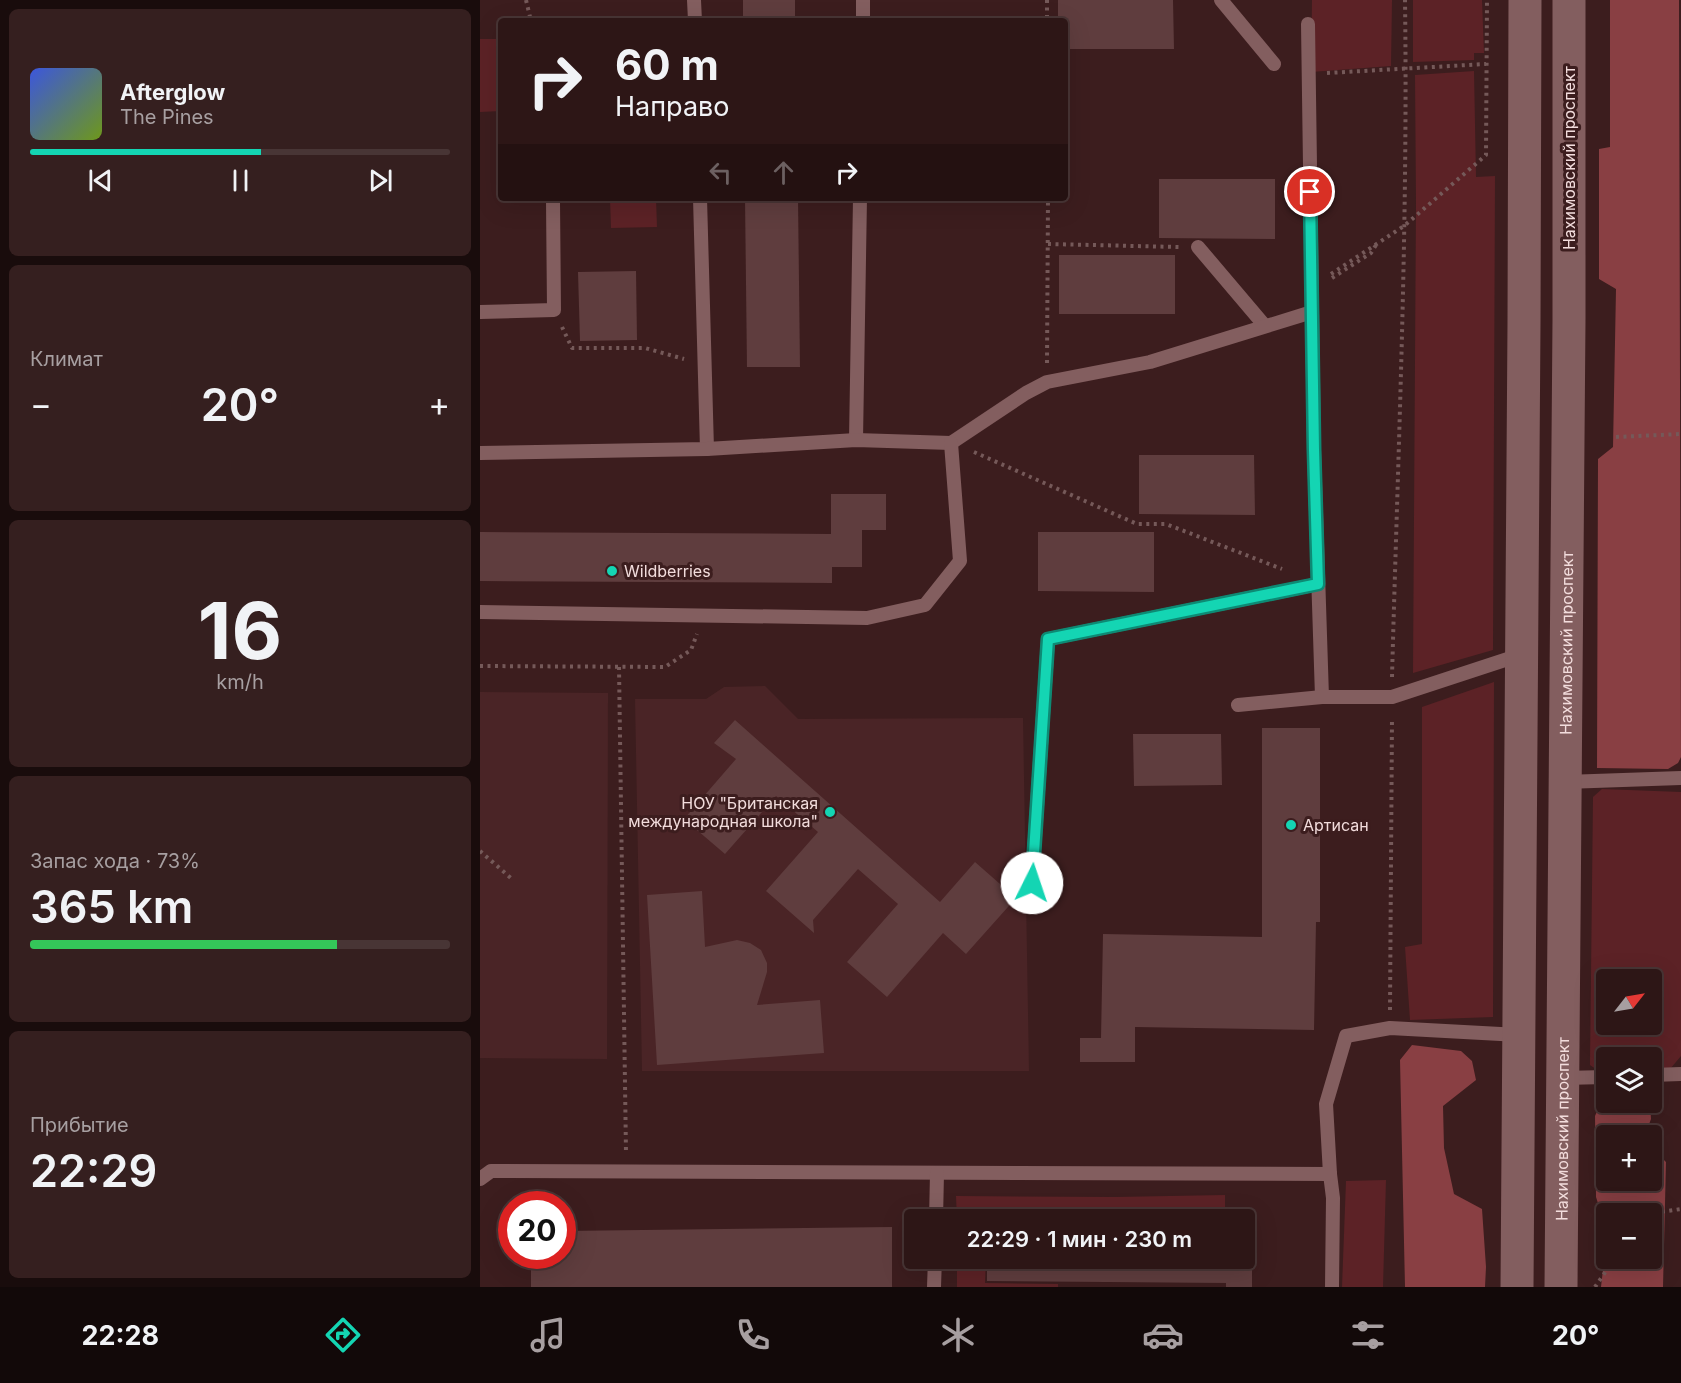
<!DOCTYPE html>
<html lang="ru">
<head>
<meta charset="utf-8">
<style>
	:root { --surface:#2d1616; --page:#351f1f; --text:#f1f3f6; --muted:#a79fa1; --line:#483535; --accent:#14d5b3 }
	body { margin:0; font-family:Inter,sans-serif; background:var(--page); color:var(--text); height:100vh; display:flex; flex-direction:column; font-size:22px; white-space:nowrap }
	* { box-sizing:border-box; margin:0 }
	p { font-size:20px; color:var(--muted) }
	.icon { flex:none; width:33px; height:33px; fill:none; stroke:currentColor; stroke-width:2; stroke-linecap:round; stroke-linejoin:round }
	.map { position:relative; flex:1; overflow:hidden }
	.side { display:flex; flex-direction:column; gap:9px; padding:9px; background:#190c0c; width:480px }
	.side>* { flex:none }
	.guide { position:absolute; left:18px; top:18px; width:570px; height:183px; border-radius:6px; box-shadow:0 6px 24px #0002,0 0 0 2px var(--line); background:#2d1616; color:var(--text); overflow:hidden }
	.needle { width:39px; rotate:59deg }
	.controls { position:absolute; left:1116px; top:969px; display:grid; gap:12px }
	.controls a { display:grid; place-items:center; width:66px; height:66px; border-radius:6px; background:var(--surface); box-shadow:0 6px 24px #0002,0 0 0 2px var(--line); font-size:30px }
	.speed { position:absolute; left:18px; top:1191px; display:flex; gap:12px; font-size:30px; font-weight:700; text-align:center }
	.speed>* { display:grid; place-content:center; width:78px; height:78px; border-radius:50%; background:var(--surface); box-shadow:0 6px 24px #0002,0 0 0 2px var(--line); line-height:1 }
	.speed .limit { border:9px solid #d22; background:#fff; color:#111 }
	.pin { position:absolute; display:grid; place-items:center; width:51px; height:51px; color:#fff; margin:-26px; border:3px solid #fff; border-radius:50%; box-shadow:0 2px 6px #0007 }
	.me { position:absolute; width:66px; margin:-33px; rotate:4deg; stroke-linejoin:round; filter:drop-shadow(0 0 4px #0008) }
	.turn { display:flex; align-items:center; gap:21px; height:126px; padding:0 18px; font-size:27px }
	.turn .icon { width:78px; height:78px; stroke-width:2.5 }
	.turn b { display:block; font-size:42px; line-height:51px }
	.lanes { display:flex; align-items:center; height:57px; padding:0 18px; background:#0003; justify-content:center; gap:30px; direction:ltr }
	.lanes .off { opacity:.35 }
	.big { font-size:45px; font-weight:600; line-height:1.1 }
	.side .card { flex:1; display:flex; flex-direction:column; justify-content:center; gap:9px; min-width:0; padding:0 21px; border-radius:9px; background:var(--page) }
	.side .dial { align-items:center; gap:0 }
	.dial b { font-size:78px; line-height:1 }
	.song { display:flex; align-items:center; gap:18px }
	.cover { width:72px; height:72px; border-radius:9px; background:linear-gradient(135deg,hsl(230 70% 55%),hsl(80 70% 35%)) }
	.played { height:6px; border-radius:3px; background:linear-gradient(90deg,var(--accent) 55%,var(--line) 55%) }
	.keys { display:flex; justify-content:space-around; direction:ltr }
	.heat { display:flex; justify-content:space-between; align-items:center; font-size:33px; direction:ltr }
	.charge { height:9px; border-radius:4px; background:linear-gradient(90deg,#34c759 73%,var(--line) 0) }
	.trip { position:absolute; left:424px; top:1209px; width:351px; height:60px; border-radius:6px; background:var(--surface); box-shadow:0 6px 24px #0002,0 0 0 2px var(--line); font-weight:600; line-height:60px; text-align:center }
	.tabs { display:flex; height:96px; justify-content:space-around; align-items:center; background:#120909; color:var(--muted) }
	.tabs .icon { width:42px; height:42px }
	.tabs .current { color:var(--accent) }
	.tabs b { font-size:27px; color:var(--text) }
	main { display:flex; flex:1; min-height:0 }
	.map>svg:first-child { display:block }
	.built { fill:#4a2426 }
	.green { fill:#5c2226; fill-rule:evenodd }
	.forest { fill:#893f43 }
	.building { fill:#5f3d3e }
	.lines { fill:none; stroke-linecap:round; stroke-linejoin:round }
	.path { stroke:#755959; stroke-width:4; stroke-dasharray:3 4.5; stroke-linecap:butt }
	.lane { stroke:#835e5f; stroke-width:14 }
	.secondary { stroke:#835e5f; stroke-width:33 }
	.route-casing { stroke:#0d8a74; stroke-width:15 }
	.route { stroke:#14d5b3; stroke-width:10 }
	.poi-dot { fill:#14d5b3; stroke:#3c1d1e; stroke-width:2 }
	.labels { text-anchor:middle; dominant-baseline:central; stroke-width:6; stroke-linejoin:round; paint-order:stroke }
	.street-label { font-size:16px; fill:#f2dcdc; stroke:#3c1d1e }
	.poi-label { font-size:16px; fill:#f2dcdc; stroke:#3c1d1e; text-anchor:start }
</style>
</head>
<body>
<main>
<section class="side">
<div class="card">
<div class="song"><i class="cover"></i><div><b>Afterglow</b><p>The Pines</p></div></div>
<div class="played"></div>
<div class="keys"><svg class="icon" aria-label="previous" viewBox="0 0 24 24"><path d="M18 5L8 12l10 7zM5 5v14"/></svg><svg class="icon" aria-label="pause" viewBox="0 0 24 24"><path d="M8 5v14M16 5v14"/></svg><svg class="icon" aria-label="next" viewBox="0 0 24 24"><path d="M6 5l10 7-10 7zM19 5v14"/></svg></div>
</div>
<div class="card"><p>Климат</p>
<div class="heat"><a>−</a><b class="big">20°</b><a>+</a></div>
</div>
<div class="card dial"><b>16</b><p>km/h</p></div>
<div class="card"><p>Запас хода · 73%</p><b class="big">365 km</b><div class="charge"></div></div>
<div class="card"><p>Прибытие</p><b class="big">22:29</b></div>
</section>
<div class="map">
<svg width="1201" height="1287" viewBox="0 0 1201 1287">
	<rect width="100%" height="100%" fill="#3c1d1e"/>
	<g class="built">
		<polygon points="285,686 318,719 543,718 549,1071 162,1071 155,699 226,699 244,687"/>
		<polygon points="0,692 128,693 127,1059 0,1058"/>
	</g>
	<g class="green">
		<polygon points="832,0 912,0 911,66 831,72"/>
		<polygon points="933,0 1002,0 1004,53 994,53 994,60 933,62"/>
		<polygon points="0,39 21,39 21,111 0,112"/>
		<polygon points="994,71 996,177 1015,176 1013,650 933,673 936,204 935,75"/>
		<polygon points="130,198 176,198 177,227 131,228"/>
		<polygon points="1014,682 1013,1017 930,1020 925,947 942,944 942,707"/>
		<path d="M1122 789 1201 792V1056L1190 1069H1172V1058H1126V1071L1120 1072 1110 1065 1113 797ZM1126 980H1172V1024H1126Z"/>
		<polygon points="906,1180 903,1287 862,1287 866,1181"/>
		<polygon points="745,1195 745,1219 477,1219 476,1196 635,1197"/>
		<polygon points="477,1259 506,1259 505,1283 578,1284 578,1287 477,1287"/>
	</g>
	<g class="forest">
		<polygon points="1130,0 1199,0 1201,757 1198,763 1188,769 1117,768 1118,459 1133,447 1136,289 1119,279 1119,149 1130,147"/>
		<polygon points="932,1045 981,1051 992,1061 996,1080 963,1106 964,1148 974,1194 1002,1209 1006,1267 1005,1287 925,1287 920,1060"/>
		<polygon points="1126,1099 1126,1102 1170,1103 1171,1119 1165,1135 1126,1136 1126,1180 1172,1180 1172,1148 1186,1162 1183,1287 1121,1287 1126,1243 1126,1258 1172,1258 1172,1214 1126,1214 1126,1228 1116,1197 1115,1116 1122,1100"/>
	</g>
	<g class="building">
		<rect x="263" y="0" width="52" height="21"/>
		<polygon points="578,0 693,0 694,49 585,49 585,21 578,21"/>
		<polygon points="679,179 795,179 795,239 679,238"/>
		<polygon points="265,198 318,198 320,367 267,367"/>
		<rect x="579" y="255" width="116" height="59"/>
		<polygon points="156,271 157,340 100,341 98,272"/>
		<polygon points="659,455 774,455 775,515 659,514"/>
		<polygon points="351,494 406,494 406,530 382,530 382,567 352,567 352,583 0,581 0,532 351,534"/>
		<polygon points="558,532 674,532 674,592 558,591"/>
		<polygon points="255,720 460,902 495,862 536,898 486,954 463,933 407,997 367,962 418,904 378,869 333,920 334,933 286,891 338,832 296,796 245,854 204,819 256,759 234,743"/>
		<polygon points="782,728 840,728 840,922 836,922 834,1030 655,1027 655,1062 600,1062 600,1038 621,1038 623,934 782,937"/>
		<polygon points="653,734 741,734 742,785 654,786"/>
		<polygon points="222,891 225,947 257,940 270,943 281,950 287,963 287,972 277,1005 340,1000 344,1053 177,1065 167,895"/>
		<polygon points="412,1227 412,1287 51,1287 51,1256 82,1256 82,1231"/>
		<polygon points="507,1258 772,1258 772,1287 746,1287 746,1283 507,1281"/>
	</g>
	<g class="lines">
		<g class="path">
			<polyline points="46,0 51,21"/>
			<polyline points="567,0 567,21"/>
			<polyline points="177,21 181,15"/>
			<polyline points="847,73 1006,64"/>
			<polyline points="568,244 699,247"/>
			<polyline points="851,274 924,226 1006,155 1007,0"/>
			<polyline points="852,278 891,253 896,245"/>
			<polyline points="82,327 92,348 165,348 204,359"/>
			<polyline points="567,363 568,198"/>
			<polyline points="1136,437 1201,434"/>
			<polyline points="494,452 657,524 686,524 802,569"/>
			<polyline points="0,666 185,667 211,650 217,634"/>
			<polyline points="139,667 146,1153"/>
			<path d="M912 677C918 452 928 226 925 0"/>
			<polyline points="0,851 32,879"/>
			<polyline points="910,1010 912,718"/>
			<polyline points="1167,1214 1201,1209"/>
			<polyline points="1115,1287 1135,1258"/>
		</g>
		<g class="lane">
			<polyline points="214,0 215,21"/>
			<polyline points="741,0 794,64"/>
			<polyline points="383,21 383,0"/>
			<polyline points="828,24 834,450 842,697"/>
			<polyline points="220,198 227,449"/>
			<polyline points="718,247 785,326"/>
			<polyline points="0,312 74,310 73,201"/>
			<polyline points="376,440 380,198"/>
			<polyline points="0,453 227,449 376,440 471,443 546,393 567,382 670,362 832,312"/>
			<polyline points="0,612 387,618 445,605 480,561 471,443"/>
			<polyline points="758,705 842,697 912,697 1040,655"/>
			<polyline points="1085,782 1201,778"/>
			<polyline points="552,883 568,639 838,584"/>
			<polyline points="1172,1075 1201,1074"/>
			<polyline points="1083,1078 1126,1077"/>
			<polyline points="850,1174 853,1198 852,1287"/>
			<polyline points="0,1179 11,1171 850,1174 846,1104 866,1036 910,1028 1039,1035"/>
			<polyline points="456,1220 457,1173"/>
			<polyline points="454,1287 455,1258"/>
		</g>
		<g class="secondary">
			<polyline points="1037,1287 1044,323 1045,0"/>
			<path id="s1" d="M1081 1287 1089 320V0"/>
		</g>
	</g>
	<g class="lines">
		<g class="route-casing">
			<polyline id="route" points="552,883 568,639 838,584 834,450 830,192"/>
		</g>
		<use href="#route" class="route"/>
	</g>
	<g class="poi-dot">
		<circle cx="132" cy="571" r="6"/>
		<circle cx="350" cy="812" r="6"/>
		<circle cx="811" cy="825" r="6"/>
	</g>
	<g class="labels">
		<g class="street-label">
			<text transform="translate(1089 158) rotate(-90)">Нахимовский проспект</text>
			<text stroke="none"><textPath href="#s1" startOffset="644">Нахимовский проспект</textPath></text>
			<text stroke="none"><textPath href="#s1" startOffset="158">Нахимовский проспект</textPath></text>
		</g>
		<g class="poi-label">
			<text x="144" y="571">Wildberries</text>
			<text x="338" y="803" text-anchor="end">НОУ "Британская<tspan x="338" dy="18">международная школа"</tspan></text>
			<text x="823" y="825">Артисан</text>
		</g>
	</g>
</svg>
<div class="controls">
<a><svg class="needle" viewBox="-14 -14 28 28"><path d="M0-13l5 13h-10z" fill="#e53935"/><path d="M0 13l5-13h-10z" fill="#a79fa1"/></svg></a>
<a><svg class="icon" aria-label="layers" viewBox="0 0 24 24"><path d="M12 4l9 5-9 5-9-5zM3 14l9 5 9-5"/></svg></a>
<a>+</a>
<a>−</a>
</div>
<div class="speed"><div class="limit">20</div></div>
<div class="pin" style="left:830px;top:192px;background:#d93025"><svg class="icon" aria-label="arrive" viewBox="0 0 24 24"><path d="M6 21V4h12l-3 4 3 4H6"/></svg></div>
<svg class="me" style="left:552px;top:883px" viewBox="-20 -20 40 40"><circle r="19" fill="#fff"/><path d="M0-13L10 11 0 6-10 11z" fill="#14d5b3"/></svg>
<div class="trip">22:29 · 1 мин · 230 m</div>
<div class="guide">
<div class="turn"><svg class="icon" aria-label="right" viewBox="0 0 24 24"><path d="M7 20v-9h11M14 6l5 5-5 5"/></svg><div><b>60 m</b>Направо</div></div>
<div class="lanes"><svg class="icon off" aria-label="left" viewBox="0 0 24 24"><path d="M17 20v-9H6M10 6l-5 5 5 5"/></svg><svg class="icon off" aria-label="ahead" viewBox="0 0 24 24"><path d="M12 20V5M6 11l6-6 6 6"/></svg><svg class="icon" aria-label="right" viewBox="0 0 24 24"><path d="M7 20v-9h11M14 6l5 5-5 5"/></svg></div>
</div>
</div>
</main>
<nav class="tabs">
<b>22:28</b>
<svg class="icon current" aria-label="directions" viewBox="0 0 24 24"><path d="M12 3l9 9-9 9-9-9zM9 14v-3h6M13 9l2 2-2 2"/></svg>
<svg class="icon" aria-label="music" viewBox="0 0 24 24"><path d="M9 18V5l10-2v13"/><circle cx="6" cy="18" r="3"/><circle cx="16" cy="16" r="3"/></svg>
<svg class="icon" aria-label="phone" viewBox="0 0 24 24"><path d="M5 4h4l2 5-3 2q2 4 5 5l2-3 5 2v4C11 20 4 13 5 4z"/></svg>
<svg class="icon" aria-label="climate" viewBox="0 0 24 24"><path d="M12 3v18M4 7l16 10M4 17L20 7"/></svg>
<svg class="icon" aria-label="car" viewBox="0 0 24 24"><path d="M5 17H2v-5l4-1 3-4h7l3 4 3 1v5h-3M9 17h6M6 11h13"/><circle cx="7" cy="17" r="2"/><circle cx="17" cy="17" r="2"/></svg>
<svg class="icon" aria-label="filters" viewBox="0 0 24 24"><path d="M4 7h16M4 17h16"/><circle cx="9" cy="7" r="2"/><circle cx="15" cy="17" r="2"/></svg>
<b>20°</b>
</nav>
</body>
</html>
